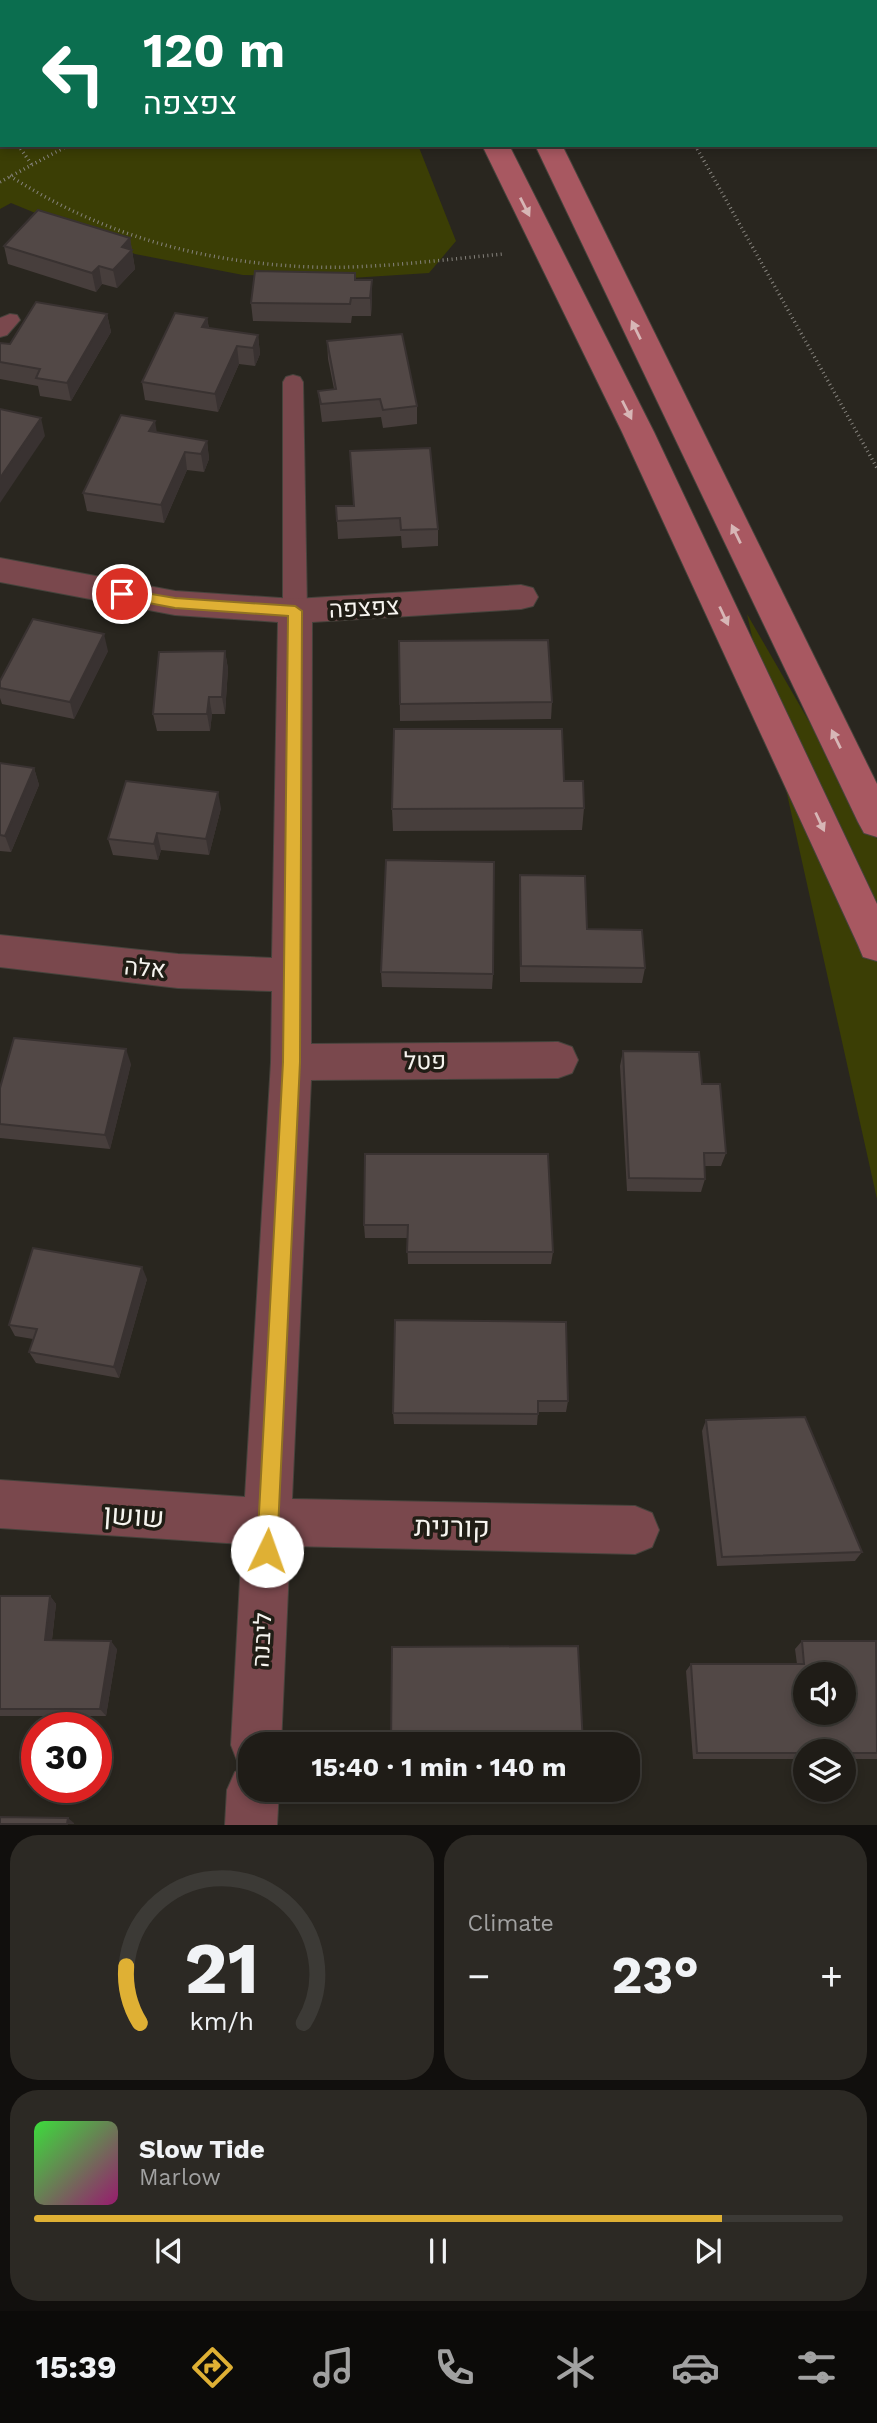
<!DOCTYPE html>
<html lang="en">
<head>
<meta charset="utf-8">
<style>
	:root { --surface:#1f1c17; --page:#2c2924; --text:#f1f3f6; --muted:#a1a1a1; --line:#3c3a36; --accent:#dfb034 }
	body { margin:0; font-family:"Work Sans",Heebo,sans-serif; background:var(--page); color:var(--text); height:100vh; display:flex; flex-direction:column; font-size:26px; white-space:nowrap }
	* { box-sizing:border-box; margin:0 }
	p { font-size:23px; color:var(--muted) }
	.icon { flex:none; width:38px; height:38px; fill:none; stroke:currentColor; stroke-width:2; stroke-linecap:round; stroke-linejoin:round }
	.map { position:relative; height:1825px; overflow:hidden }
	.details { display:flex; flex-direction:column; gap:10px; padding:10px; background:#110f0d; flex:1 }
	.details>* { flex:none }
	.guide { position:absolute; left:0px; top:0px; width:878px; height:147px; box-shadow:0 4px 10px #0003,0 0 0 2px var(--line); background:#0b6e4f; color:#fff; overflow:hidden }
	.controls { position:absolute; left:793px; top:1662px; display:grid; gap:14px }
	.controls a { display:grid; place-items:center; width:63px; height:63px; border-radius:50%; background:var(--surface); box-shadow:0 4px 10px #0003,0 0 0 2px var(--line); font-size:35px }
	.speed { position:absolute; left:21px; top:1712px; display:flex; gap:14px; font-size:35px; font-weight:700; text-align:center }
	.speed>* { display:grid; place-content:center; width:91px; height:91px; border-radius:50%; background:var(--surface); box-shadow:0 4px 10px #0003,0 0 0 2px var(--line); line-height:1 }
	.speed .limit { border:10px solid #d22; background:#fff; color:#111 }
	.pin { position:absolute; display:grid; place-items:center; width:60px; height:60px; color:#fff; margin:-30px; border:4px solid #fff; border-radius:50%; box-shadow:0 2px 7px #0007 }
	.me { position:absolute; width:77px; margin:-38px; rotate:3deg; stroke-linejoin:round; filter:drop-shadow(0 0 5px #0008) }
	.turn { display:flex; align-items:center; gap:24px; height:147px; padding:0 28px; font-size:32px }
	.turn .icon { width:91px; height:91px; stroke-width:2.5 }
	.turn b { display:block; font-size:49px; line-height:60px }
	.big { font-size:52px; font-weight:700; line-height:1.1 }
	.details .widget { flex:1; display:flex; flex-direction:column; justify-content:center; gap:10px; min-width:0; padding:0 24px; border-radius:28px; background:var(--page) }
	.details .dial { align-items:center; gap:0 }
	.dial svg { height:182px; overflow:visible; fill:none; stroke:var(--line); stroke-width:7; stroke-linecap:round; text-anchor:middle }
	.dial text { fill:var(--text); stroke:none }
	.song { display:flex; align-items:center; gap:21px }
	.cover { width:84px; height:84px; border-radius:10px; background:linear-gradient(135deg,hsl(120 70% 55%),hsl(320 70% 35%)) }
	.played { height:7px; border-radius:4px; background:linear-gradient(90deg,var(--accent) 85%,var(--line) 85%) }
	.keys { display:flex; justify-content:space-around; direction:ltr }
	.heat { display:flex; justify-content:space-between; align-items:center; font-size:38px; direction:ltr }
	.details .tiles { flex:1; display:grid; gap:10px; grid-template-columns:1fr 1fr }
	.widget:last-child { grid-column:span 2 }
	.trip { position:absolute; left:238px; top:1732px; width:402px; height:70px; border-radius:28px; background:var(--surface); box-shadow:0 4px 10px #0003,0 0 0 2px var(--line); font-weight:700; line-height:70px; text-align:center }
	.dock { display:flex; height:112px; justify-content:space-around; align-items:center; background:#0c0b09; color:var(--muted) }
	.dock .icon { width:49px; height:49px }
	.dock .active { color:var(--accent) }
	.dock b { font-size:32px; color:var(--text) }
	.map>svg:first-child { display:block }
	.green { fill:#3b3e05 }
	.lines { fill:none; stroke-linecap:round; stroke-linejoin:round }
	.service-casing { stroke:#46433c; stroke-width:2 }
	.minor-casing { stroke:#46433c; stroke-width:2 }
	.secondary-casing { stroke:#46433c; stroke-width:2 }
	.path { stroke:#86837d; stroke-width:3.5; stroke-dasharray:1 3.5; stroke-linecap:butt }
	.service { fill:#7a484d; fill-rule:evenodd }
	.minor { fill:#7a484d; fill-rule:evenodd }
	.secondary { fill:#a85861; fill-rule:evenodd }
	.wall { fill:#473e3c }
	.shaded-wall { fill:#393231 }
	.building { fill:#524846; stroke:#393231; stroke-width:2; fill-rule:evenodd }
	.oneway { fill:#d7b6b6 }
	.route { fill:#dfb034; stroke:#917222; stroke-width:2 }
	.labels { text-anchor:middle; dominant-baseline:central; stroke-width:7; stroke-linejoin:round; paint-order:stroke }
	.street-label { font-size:24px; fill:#f6f4ef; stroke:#201d15 }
	.near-street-label { font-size:28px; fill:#f6f4ef; stroke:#201d15 }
</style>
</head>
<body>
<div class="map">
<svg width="877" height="1825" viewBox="0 0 877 1825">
	<rect width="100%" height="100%" fill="#29261f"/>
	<g class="green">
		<polygon points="0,0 361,0 2,2 2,145 418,145 456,241 429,273 351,278 243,275 135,254 11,203 0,209"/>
		<polygon points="747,614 877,839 877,1199"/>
	</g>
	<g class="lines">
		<g class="service-casing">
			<g id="service">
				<polygon points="10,314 17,315 20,320 7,335 0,337 0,318"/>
				<polygon points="293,375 300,377 303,382 307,611 303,617 295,620 287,617 283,611 283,382 286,377"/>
			</g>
		</g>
		<g class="minor-casing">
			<polygon id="minor" points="0,558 175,591 295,599 521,585 533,588 538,597 533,606 521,609 312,622 311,1044 558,1042 572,1047 578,1060 572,1073 558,1078 311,1080 292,1499 635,1506 652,1513 659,1530 652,1547 635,1554 290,1546 281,1745 250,1745 250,1790 279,1790 277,1825 225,1825 227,1790 235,1772 247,1767 238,1763 231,1745 242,1544 0,1528 0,1480 245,1497 271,1062 272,991 178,988 0,967 0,935 178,954 272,958 278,622 175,615 0,582"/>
		</g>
		<g class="secondary-casing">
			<g id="secondary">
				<polygon points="419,0 445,0 445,2 420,2"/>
				<polygon points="466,0 492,0 492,2 467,2"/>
				<polygon points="482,145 509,145 654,432 877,904 877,961 863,957 858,945 622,432"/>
				<polygon points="535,145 562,145 877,784 877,837 864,833 858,822"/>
			</g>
		</g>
		<g class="path">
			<polyline points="217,0 236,2"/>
			<polyline points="140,2 151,0"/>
			<polyline points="343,2 346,0"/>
			<polyline points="18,145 32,165"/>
			<polyline points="695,145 877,468"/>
			<path d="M10 176C102 235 203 263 312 267 375 269 440 260 503 254"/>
			<polyline points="0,182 69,145"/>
		</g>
		<use href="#service" class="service"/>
		<use href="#minor" class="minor"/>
		<use href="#secondary" class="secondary"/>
	</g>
	<g class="wall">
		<polygon points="130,238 135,269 117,288 102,284 96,292 8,264 4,246"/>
		<polygon points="355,273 356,280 372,299 371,316 352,316 351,323 253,321 251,303"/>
		<polygon points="107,314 111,332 71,401 40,396 38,386 0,379 0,343 10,344"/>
		<polygon points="207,318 209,328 258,335 260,354 255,366 239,364 218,412 145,400 142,382"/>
		<polygon points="327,341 417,406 417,424 383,428 381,417 322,422 318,391 334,389 328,359"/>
		<polygon points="157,433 207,441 209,459 204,472 187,470 164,523 87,511 83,493"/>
		<polygon points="336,506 353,506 438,529 438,546 402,548 401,536 338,539"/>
		<polygon points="399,641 552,702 551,719 400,721"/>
		<polygon points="108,651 74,719 2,704 0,698 0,681"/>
		<polygon points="225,651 228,669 225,714 212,714 210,731 157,731 153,714"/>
		<polygon points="0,763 34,768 39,785 11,852 0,851"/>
		<polygon points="221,808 209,855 161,850 158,860 113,855 108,839"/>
		<polygon points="584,808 582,830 393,831 392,809"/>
		<polygon points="520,875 587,929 645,968 642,983 520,982 519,891"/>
		<polygon points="381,972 493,974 492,989 382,987"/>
		<polygon points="623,1051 702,1084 726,1153 721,1166 705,1166 705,1179 701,1192 627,1191 620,1066"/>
		<polygon points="131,1064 110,1149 0,1138 0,1088"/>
		<polygon points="548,1154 553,1252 551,1264 408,1264 407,1238 365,1238 364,1225"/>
		<polygon points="147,1279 119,1378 36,1363 29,1352 33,1339 15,1336 9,1325"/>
		<polygon points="395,1320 568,1401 566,1412 538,1412 537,1425 394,1424 393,1413"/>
		<polygon points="706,1420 862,1552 855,1561 717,1566 702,1431"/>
		<polygon points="0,1596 50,1596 56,1604 52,1640 117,1649 106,1716 0,1716"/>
		<polygon points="802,1641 877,1645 877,1759 844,1759 844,1752 805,1752 805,1759 693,1759 686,1671 691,1664 797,1664 795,1649"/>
	</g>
	<g class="shaded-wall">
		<polygon points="130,238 135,269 117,288 113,270 122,247"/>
		<polygon points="99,266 102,284 96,292 92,273"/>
		<polygon points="372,280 372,299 371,316 370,298"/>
		<polygon points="107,314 111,332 71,401 67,383"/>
		<polygon points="207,318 210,336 202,327"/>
		<polygon points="258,335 260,354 255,366 253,348"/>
		<polygon points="237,346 239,364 218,412 215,394"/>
		<polygon points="41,418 45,436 0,503 0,478"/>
		<polygon points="155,421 158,439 149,431"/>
		<polygon points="207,441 209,459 204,472 201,454"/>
		<polygon points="185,452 187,470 164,523 161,505"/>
		<polygon points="104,634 108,651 74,719 70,702"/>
		<polygon points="225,651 228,669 225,714 222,697"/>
		<polygon points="209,697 212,714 210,731 207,714"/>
		<polygon points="34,768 39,785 11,852 5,836"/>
		<polygon points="218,792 221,808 209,855 206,839"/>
		<polygon points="157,833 161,850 158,860 154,844"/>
		<polygon points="126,1049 131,1064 110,1149 105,1135"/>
		<polygon points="142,1267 147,1279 119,1378 114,1367"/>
		<polygon points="50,1596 56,1604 51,1647 45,1640"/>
		<polygon points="111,1641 117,1649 106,1716 100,1709"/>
		<polygon points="68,1818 74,1823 74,1824 67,1824"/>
	</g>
	<g class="building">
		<polygon points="38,210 130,238 122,247 132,250 113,270 99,266 92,273 4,246"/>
		<polygon points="255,271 355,273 355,280 372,280 370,298 351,298 350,304 251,303"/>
		<polygon points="36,302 107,314 67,383 36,378 40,369 0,362 0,343 10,344"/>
		<polygon points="175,313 207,318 202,327 258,335 253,348 237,346 215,394 142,382"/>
		<polygon points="402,334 417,406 383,410 380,399 321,404 318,391 336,389 327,341"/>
		<polygon points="0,409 41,418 0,478"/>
		<polygon points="121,415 155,421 149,431 207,441 201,454 185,452 161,505 83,493"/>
		<polygon points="430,448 438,529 401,530 400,518 337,521 336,506 354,506 350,451"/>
		<polygon points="33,619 104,634 70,702 0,688 0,681"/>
		<polygon points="548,640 552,702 400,704 399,641"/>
		<polygon points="225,651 222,697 209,697 207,714 153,714 159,652"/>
		<polygon points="394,729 562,729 564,781 583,781 584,808 392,809"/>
		<polygon points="0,763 34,768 5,836 0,835"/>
		<polygon points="126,781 218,792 206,839 157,833 154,844 108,839"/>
		<polygon points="386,860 494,862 493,974 381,972"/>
		<polygon points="520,875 585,876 587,929 642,930 645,968 521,966"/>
		<polygon points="14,1038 126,1049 105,1135 0,1124 0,1088"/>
		<polygon points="623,1051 699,1052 702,1084 720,1084 726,1153 704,1153 705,1179 629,1178"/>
		<polygon points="365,1154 548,1154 553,1252 407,1252 408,1225 364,1225"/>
		<polygon points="33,1248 142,1267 114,1367 29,1352 37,1329 9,1325"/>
		<polygon points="395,1320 566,1322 568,1401 538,1401 538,1414 393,1413"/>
		<polygon points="805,1417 862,1552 722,1557 706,1420"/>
		<polygon points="0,1596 50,1596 45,1640 111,1641 100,1709 0,1709"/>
		<path d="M802 1641H876L877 1753H844V1752H805V1753H697L691 1664H804ZM805 1675H844V1713H805Z"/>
		<polygon points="578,1646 583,1745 391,1745 392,1647"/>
		<polygon points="0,1817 68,1818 67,1824 0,1824"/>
	</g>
	<defs><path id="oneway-solid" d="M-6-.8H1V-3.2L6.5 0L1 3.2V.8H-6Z" transform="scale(1.75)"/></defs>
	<g class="oneway">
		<use href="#oneway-solid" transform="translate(525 207) rotate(63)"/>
		<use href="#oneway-solid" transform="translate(636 330) rotate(-116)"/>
		<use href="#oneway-solid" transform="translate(627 410) rotate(63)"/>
		<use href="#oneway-solid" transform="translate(736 534) rotate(-116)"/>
		<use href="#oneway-solid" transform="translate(724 616) rotate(65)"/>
		<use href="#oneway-solid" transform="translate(836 739) rotate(-116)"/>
		<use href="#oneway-solid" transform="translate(820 822) rotate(65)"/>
	</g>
	<polygon class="route" points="122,589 175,598 295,606 302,611 300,1062 277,1551 274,1558 267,1561 260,1558 257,1551 283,1062 288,616 175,608 117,597 115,594"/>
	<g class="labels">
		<g class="street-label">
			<text transform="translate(364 608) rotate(-3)">צפצפה</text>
			<text transform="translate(145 968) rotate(5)">אלה</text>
			<text transform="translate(425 1061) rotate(-1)">פטל</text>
			<text transform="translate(262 1640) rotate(-87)">ליבנה</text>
		</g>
		<g class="near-street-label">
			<text transform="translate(134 1516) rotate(4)">שושן</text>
			<text transform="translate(452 1527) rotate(1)">קורנית</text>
		</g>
	</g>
</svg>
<div class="controls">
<a><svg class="icon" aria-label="sound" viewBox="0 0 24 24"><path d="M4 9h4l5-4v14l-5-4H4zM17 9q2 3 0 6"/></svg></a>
<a><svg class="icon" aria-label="layers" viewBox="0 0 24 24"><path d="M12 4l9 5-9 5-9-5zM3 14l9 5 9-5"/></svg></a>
</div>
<div class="speed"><div class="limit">30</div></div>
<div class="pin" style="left:122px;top:594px;background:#d93025"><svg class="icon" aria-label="arrive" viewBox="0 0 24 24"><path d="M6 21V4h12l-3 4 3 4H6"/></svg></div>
<svg class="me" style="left:267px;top:1551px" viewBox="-20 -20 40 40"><circle r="19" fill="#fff"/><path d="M0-13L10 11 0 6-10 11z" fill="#dfb034"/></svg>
<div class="trip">15:40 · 1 min · 140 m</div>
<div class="guide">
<div class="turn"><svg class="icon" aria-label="left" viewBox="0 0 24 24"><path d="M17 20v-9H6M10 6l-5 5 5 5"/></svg><div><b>120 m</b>צפצפה</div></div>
</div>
</div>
<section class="details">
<div class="tiles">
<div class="widget dial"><svg viewBox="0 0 100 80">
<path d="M14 69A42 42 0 1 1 86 69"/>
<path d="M14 69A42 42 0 0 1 8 44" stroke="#dfb034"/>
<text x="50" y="56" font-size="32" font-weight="700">21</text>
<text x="50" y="72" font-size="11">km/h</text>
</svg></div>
<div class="widget"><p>Climate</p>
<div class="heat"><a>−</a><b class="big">23°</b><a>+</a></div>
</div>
<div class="widget">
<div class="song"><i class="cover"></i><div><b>Slow Tide</b><p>Marlow</p></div></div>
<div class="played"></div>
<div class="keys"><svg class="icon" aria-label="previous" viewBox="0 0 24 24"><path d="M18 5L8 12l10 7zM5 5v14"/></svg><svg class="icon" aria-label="pause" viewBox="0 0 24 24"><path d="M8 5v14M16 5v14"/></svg><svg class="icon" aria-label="next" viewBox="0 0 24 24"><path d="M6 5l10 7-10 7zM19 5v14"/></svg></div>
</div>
</div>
</section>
<nav class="dock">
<b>15:39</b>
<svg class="icon active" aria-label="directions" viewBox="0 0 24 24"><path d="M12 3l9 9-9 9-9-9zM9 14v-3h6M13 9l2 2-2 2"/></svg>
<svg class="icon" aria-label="music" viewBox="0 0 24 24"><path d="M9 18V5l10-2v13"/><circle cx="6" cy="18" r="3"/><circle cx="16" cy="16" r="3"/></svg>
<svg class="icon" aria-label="phone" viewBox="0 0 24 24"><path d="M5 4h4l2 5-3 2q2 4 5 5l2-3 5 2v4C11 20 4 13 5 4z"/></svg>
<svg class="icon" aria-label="climate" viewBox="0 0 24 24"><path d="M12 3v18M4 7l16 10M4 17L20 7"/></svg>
<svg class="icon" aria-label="car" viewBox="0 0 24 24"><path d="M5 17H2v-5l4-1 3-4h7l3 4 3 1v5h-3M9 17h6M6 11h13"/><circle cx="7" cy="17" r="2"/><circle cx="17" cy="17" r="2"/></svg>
<svg class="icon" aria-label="filters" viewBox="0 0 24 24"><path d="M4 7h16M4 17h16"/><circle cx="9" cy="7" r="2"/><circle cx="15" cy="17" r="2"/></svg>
</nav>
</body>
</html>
